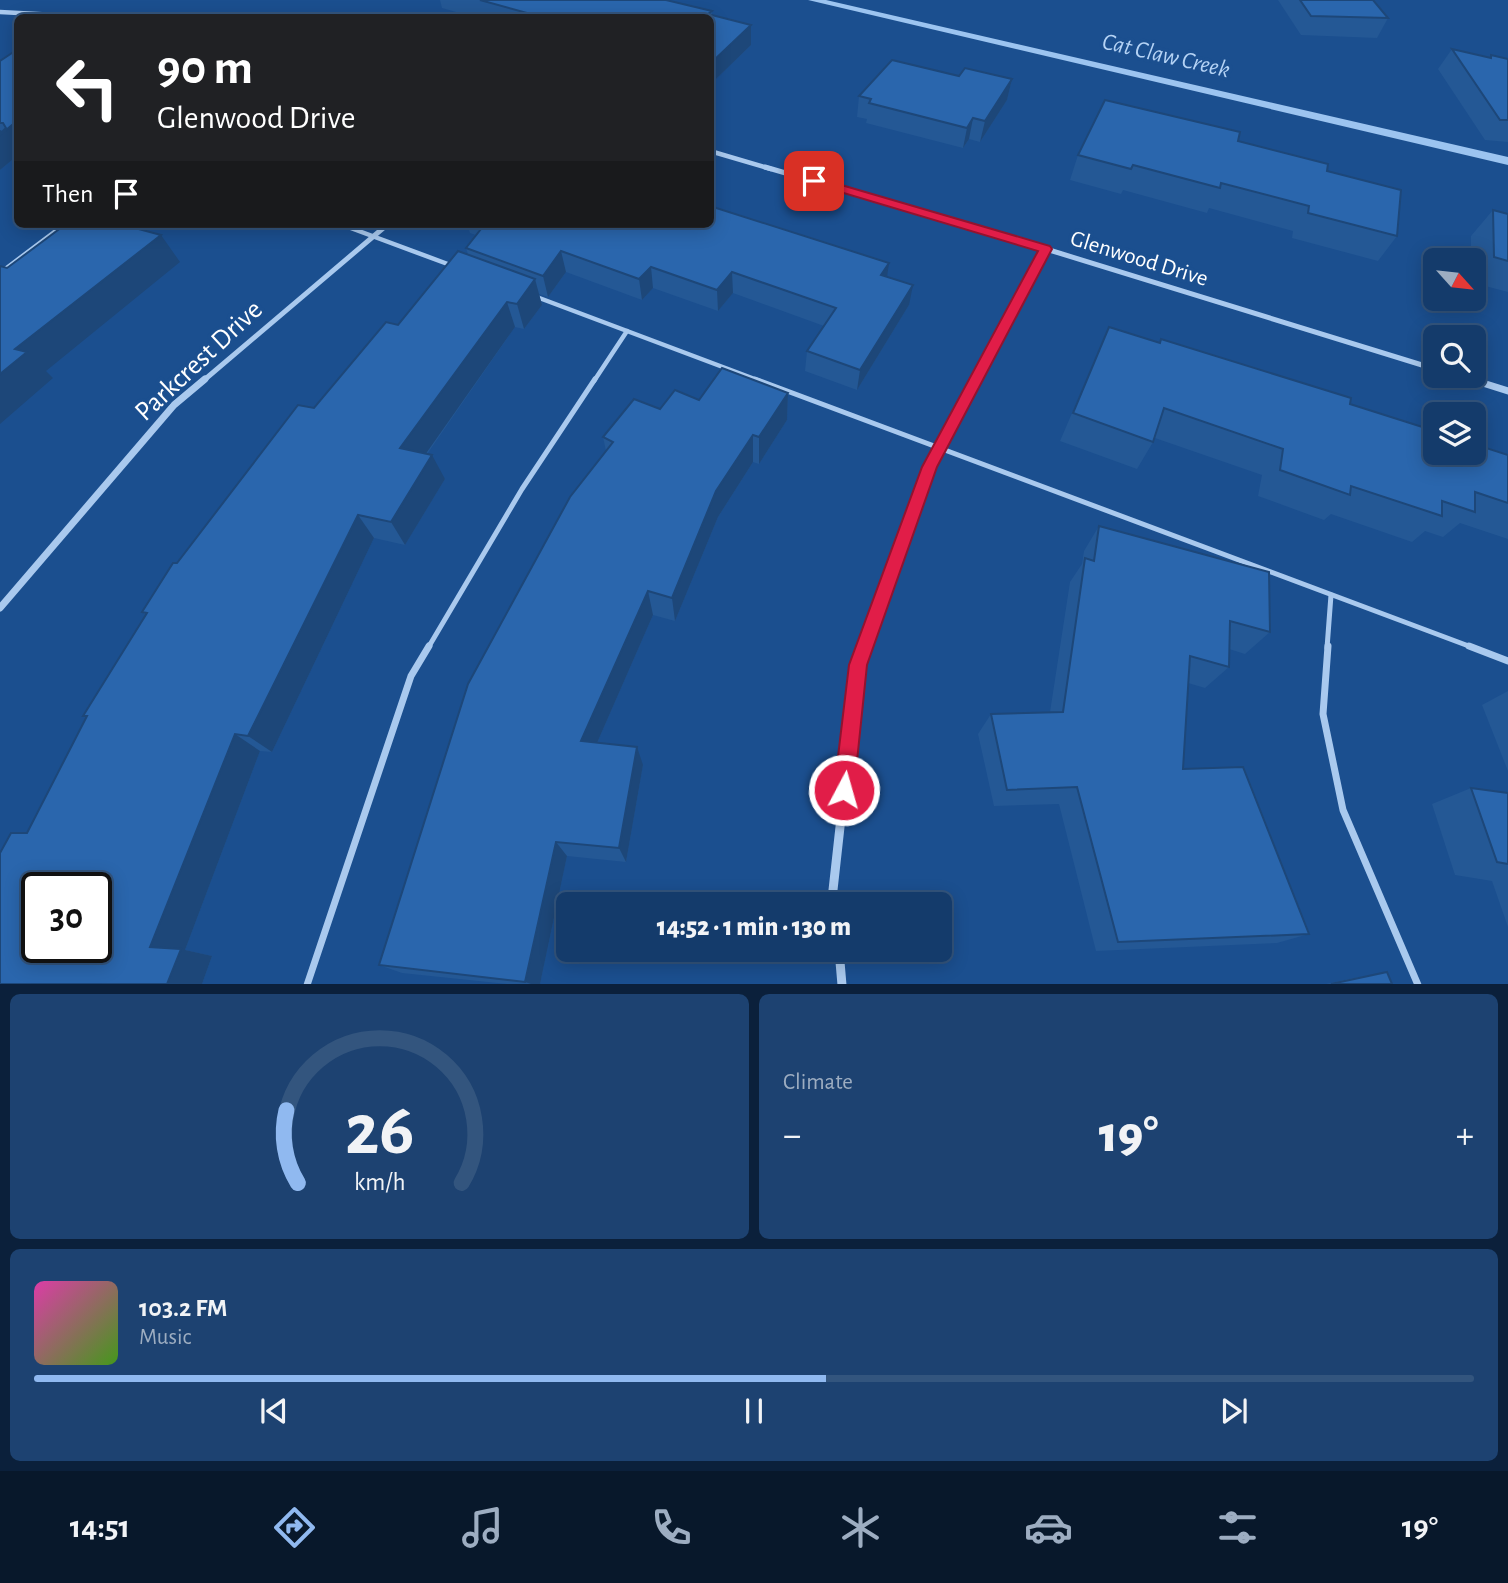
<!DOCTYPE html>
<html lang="en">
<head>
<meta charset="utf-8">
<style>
	:root { --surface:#143b6b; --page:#1d4271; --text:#f1f3f6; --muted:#9dadc1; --line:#33557e; --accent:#90b9f0 }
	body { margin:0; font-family:"Alegreya Sans",sans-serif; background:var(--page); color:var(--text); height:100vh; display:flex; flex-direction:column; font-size:26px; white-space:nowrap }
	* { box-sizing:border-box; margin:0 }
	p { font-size:23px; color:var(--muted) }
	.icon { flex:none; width:38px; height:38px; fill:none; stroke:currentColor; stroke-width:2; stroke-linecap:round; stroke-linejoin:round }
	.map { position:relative; height:984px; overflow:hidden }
	.panel { display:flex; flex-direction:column; gap:10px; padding:10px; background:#0b203b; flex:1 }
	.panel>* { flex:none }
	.banner { position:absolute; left:14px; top:14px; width:700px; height:214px; border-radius:10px; box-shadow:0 4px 18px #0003,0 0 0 2px var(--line); background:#202124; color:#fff; overflow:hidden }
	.needle { width:46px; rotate:117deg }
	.tools { position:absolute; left:1423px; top:248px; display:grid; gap:14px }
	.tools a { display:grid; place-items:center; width:63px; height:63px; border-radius:10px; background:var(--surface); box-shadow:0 4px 18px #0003,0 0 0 2px var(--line); font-size:35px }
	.speed { position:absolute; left:21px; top:872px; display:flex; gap:14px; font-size:35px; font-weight:700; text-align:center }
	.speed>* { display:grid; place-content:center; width:91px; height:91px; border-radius:50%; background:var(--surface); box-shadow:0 4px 18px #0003,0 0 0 2px var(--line); line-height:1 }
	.speed .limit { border:4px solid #111; border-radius:10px; background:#fff; color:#111 }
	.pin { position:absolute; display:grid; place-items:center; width:60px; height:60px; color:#fff; margin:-30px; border-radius:14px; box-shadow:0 4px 10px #0006 }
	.me { position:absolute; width:77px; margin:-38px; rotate:6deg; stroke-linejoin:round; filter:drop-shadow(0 0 5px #0008) }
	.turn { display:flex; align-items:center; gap:24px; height:147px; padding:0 28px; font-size:32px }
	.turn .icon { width:91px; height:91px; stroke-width:2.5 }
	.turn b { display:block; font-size:49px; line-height:60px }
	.then { display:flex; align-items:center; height:66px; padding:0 28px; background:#0003; gap:14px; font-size:26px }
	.big { font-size:52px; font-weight:800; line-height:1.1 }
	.panel .card { flex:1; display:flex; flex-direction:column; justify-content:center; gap:10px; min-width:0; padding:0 24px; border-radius:10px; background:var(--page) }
	.panel .dial { align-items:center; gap:0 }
	.dial svg { height:182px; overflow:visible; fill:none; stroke:var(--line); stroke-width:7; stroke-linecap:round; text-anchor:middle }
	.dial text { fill:var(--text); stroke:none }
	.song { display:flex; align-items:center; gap:21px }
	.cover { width:84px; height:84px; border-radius:10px; background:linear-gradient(135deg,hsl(320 70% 55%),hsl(100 70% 35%)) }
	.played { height:7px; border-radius:4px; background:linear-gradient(90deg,var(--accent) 55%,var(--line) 55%) }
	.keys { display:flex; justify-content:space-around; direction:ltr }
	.heat { display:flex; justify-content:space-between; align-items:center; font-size:38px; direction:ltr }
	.panel .tiles { flex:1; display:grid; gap:10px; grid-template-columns:1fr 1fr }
	.card:last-child { grid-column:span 2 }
	.trip { position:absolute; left:556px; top:892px; width:396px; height:70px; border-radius:10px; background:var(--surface); box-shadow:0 4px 18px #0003,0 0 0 2px var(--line); font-weight:800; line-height:70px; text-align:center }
	.tabs { display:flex; height:112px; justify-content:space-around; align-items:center; background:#08182b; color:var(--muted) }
	.tabs .icon { width:49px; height:49px }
	.tabs .selected { color:var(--accent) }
	.tabs b { font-size:32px; color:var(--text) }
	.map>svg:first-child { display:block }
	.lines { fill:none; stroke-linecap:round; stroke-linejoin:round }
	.stream { fill:#9cc4f0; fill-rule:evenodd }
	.service-far2 { stroke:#a9c9ee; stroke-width:4.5 }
	.service-far1 { stroke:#a9c9ee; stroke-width:5 }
	.service { stroke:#a9c9ee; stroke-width:7 }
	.minor-far3 { stroke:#a9c9ee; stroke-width:4.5 }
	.minor-far2 { stroke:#a9c9ee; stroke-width:5 }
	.minor-far1 { stroke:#a9c9ee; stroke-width:7 }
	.minor { stroke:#a9c9ee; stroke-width:9 }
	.wall { fill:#245895 }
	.shaded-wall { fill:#1d4779 }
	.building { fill:#2a66ad; stroke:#1d4779; stroke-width:2; fill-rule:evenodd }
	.route { fill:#e11d48; stroke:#92132f; stroke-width:2 }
	.labels { text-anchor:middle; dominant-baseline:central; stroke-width:7; stroke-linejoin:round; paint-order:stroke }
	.far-street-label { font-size:23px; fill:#fff; stroke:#1b4f8f }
	.far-water-label { font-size:24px; font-style:italic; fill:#b5d3f5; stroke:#1b4f8f }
	.street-label { font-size:28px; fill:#fff; stroke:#1b4f8f }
</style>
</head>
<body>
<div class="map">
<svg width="1508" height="985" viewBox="0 0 1508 985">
	<rect width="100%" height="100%" fill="#1b4f8f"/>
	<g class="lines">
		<polygon class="stream" points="808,0 826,0 1508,157 1508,165"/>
		<g class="service-far2">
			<polyline points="340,224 453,266"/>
			<polyline points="0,273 65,224"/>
			<polyline points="534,296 760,381"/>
			<polyline points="594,381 627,331"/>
		</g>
		<g class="service-far1">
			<polyline points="755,379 1474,648"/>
			<polyline points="428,648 522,489 595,379"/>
			<polyline points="1327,648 1331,595"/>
		</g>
		<g class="service">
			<polyline points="1328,646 1323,714 1343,810 1418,985"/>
			<polyline points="1469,646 1508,661"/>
			<polyline points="307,985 411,676 429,646"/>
		</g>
		<g class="minor-far3">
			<polyline points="0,12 112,18"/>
			<polyline points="710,151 771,169"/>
		</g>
		<g class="minor-far2">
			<polyline points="765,167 1046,249 1435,369"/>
			<polyline points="1460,376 1475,381"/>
			<polyline points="203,381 388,224"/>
			<polyline points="975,381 1046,249"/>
		</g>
		<g class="minor-far1">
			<polyline points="1470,379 1508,391"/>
			<polyline points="0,608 174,405 205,379"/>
			<polyline points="864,648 929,467 976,379"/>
		</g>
		<g class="minor">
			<polyline points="835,905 833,890 858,665 865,646"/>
			<polyline points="839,950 842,985"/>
		</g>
	</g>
	<g class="wall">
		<polygon points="440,0 666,0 712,11 712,15 751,45 713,82 710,82 710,18 477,18 442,8"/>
		<polygon points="1278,0 1373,0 1388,18 1377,38 1301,35"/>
		<polygon points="1452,49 1489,58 1491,55 1508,59 1508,142 1485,140 1438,69"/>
		<polygon points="0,61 18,155 0,170"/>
		<polygon points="959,76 1012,79 1007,100 980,142 969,139 963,148 866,123 867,119 857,117 859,96"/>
		<polygon points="1238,141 1327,171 1397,236 1378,261 1292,238 1293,231 1209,208 1207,213 1123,190 1121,194 1070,180 1078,155"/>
		<polygon points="1493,210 1508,214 1508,292 1474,283 1474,261 1471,261 1471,236"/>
		<polygon points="467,224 710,224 887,276 909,305 857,390 805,371 807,351 824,326 733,293 718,311 653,288 642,300 566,272 548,297 539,294 542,305 524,329 515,327 427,454 445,479 405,545 374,538 272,752 260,751 185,950 212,956 202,984 27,833 86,717 83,716 146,615 142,612 177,563 314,408 468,254 466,248 476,235 470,233"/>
		<polygon points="1109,327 1159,343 1161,339 1350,404 1508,455 1508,539 1460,523 1443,537 1425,531 1412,542 1331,514 1324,520 1258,496 1262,475 1155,438 1153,442 1137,469 1060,441"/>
		<polygon points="788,393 787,420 759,464 753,462 718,517 675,621 653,615 597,743 643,765 626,862 567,856 540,984 507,984 402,973 379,965 606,451 603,437 660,409 699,400"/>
		<polygon points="1099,526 1270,632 1245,654 1229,649 1229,667 1205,688 1188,683 1183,769 1309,934 1277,943 1096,951 1059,804 994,806 978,734 991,714 1050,712 1070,582 1082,564 1084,551"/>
		<polygon points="1508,691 1508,771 1482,705"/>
		<polygon points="1471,788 1508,793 1508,927 1492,881 1455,875 1432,804"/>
		<polygon points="1387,972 1392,984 1326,984 1349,979"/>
	</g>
	<g class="shaded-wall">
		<polygon points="751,25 751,45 713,82 712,62"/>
		<polygon points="1012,79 1007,100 980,142 985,121"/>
		<polygon points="973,118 969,139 963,148 967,128"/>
		<polygon points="18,120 18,155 0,170 0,135"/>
		<polygon points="161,235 180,262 46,371 53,378 0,424 0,374 15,349"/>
		<polygon points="561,251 566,272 548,297 543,276"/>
		<polygon points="889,263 886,284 881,275"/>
		<polygon points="651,267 653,288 642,300 639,279"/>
		<polygon points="732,272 733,293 718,311 717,290"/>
		<polygon points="535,279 542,305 524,329 517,304"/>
		<polygon points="913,285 909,305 857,390 860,370"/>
		<polygon points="507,302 515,327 413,472 400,448"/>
		<polygon points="788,393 787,420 759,464 759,437"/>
		<polygon points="753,435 753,462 718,517 675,621 672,598 716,491"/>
		<polygon points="432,455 445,479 405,545 391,522"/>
		<polygon points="358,515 374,538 272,752 248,736"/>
		<polygon points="648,591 653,615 590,759 581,741"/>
		<polygon points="235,734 260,751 185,950 212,956 202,984 167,984 150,947"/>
		<polygon points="637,747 643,765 626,862 619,848"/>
		<polygon points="556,842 567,856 540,984 531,984 525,982"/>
	</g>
	<g class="building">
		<polygon points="480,0 666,0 712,11 708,14 751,25 712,62 710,62 710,18 545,18"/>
		<polygon points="1300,0 1373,0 1388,18 1311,16"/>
		<polygon points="18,49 18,120 0,135 0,131 2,132 6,128 3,123 0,123 0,61"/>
		<polygon points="1452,49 1491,58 1491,55 1508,59 1508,120 1500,120"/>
		<polygon points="892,60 959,76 965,68 1012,79 985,121 973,118 967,128 869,103 871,99 859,96"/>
		<polygon points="1105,100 1240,132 1238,141 1328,164 1327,171 1401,190 1397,236 1308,213 1309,206 1221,183 1220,188 1133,165 1131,169 1078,155"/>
		<polygon points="710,206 889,263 881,275 913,285 860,370 807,351 836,308 732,272 717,290 651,267 639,279 561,251 543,276 466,248 485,224 710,224"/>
		<polygon points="1493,210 1508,214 1508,261 1494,257"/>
		<polygon points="66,224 120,224 161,235 15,349 27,352 0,374 0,266 7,268"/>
		<path d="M458 251 535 279 517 304 507 302 400 448 432 455 391 522 358 515 248 736 235 734 150 947 181 949 167 984H0V853L11 833H27L87 716H83L147 613 142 612 173 563H177L298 405 314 408 386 322 398 325ZM37 887H96V947H37Z"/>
		<polygon points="1109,327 1160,343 1161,339 1351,398 1350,404 1435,431 1435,453 1474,453 1474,444 1508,455 1508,503 1475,492 1475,512 1442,501 1442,516 1351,486 1350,495 1280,470 1283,449 1164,408 1153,442 1073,413"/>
		<polygon points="722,368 788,393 759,437 753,435 716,491 672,598 648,591 581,741 637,747 619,848 556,842 525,982 379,965 468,684 570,497 613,442 603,437 634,399 660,409 675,390 699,400"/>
		<polygon points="1099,526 1269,572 1270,632 1230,621 1229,667 1190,656 1183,769 1243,767 1309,934 1118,942 1077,787 1007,790 991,714 1063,712 1085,558 1094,561"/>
		<polygon points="1471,788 1508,793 1508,864 1497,862"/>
		<polygon points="1387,972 1392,984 1331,984"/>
	</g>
	<polygon class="route" points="814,177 1050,246 1052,249 937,467 867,665 854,790 851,797 844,800 837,797 834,790 849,665 922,467 1038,251 810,183 810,178"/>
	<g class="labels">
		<g class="far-street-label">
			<text transform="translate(1139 259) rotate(17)">Glenwood Drive</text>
		</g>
		<g class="far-water-label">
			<text transform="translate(1166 56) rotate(13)">Cat Claw Creek</text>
		</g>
		<g class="street-label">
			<text transform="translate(199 361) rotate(-43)">Parkcrest Drive</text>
		</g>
	</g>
</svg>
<div class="tools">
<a><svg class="needle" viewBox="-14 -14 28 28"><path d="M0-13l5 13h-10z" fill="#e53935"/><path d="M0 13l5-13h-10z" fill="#9dadc1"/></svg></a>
<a><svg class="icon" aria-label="search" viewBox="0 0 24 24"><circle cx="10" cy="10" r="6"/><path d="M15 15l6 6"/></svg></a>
<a><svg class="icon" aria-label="layers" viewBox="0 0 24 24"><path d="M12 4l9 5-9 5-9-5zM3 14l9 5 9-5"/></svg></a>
</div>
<div class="speed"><div class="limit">30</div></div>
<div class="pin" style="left:814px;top:181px;background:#d93025"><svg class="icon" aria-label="arrive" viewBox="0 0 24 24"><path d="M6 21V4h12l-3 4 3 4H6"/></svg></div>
<svg class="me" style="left:844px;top:790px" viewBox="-20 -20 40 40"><circle r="17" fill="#e11d48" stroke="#fff" stroke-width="3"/><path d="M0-11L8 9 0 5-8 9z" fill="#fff"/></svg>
<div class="trip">14:52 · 1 min · 130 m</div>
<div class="banner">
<div class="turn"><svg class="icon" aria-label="left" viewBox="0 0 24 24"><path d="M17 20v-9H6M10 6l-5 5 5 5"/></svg><div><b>90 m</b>Glenwood Drive</div></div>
<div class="then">Then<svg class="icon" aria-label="arrive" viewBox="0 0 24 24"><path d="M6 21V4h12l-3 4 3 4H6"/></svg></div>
</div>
</div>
<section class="panel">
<div class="tiles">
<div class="card dial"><svg viewBox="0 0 100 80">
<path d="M14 69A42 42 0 1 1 86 69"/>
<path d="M14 69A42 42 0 0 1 9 37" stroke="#90b9f0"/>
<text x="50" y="56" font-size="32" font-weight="700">26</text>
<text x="50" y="72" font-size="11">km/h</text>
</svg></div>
<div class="card"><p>Climate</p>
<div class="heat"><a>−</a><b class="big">19°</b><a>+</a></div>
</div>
<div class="card">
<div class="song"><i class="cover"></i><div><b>103.2 FM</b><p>Music</p></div></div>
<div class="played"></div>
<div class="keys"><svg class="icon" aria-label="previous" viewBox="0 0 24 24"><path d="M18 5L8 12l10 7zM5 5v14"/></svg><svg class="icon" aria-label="pause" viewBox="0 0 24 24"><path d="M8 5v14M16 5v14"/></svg><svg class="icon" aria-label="next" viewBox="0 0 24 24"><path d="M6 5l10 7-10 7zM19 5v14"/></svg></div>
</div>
</div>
</section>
<nav class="tabs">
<b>14:51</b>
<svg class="icon selected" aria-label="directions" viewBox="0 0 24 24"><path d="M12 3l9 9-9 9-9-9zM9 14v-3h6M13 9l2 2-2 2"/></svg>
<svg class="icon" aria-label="music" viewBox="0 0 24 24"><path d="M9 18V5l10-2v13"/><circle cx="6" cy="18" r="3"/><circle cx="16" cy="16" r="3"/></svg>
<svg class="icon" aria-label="phone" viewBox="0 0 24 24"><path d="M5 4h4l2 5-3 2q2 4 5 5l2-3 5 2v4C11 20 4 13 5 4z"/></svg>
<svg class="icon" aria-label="climate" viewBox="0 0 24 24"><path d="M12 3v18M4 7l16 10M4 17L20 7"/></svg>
<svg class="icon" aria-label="car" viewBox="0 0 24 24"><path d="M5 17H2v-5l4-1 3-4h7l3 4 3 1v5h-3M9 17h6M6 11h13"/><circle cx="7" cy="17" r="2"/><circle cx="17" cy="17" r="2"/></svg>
<svg class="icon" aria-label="filters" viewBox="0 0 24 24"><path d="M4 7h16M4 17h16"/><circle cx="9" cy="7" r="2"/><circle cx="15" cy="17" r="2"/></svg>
<b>19°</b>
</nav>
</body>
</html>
